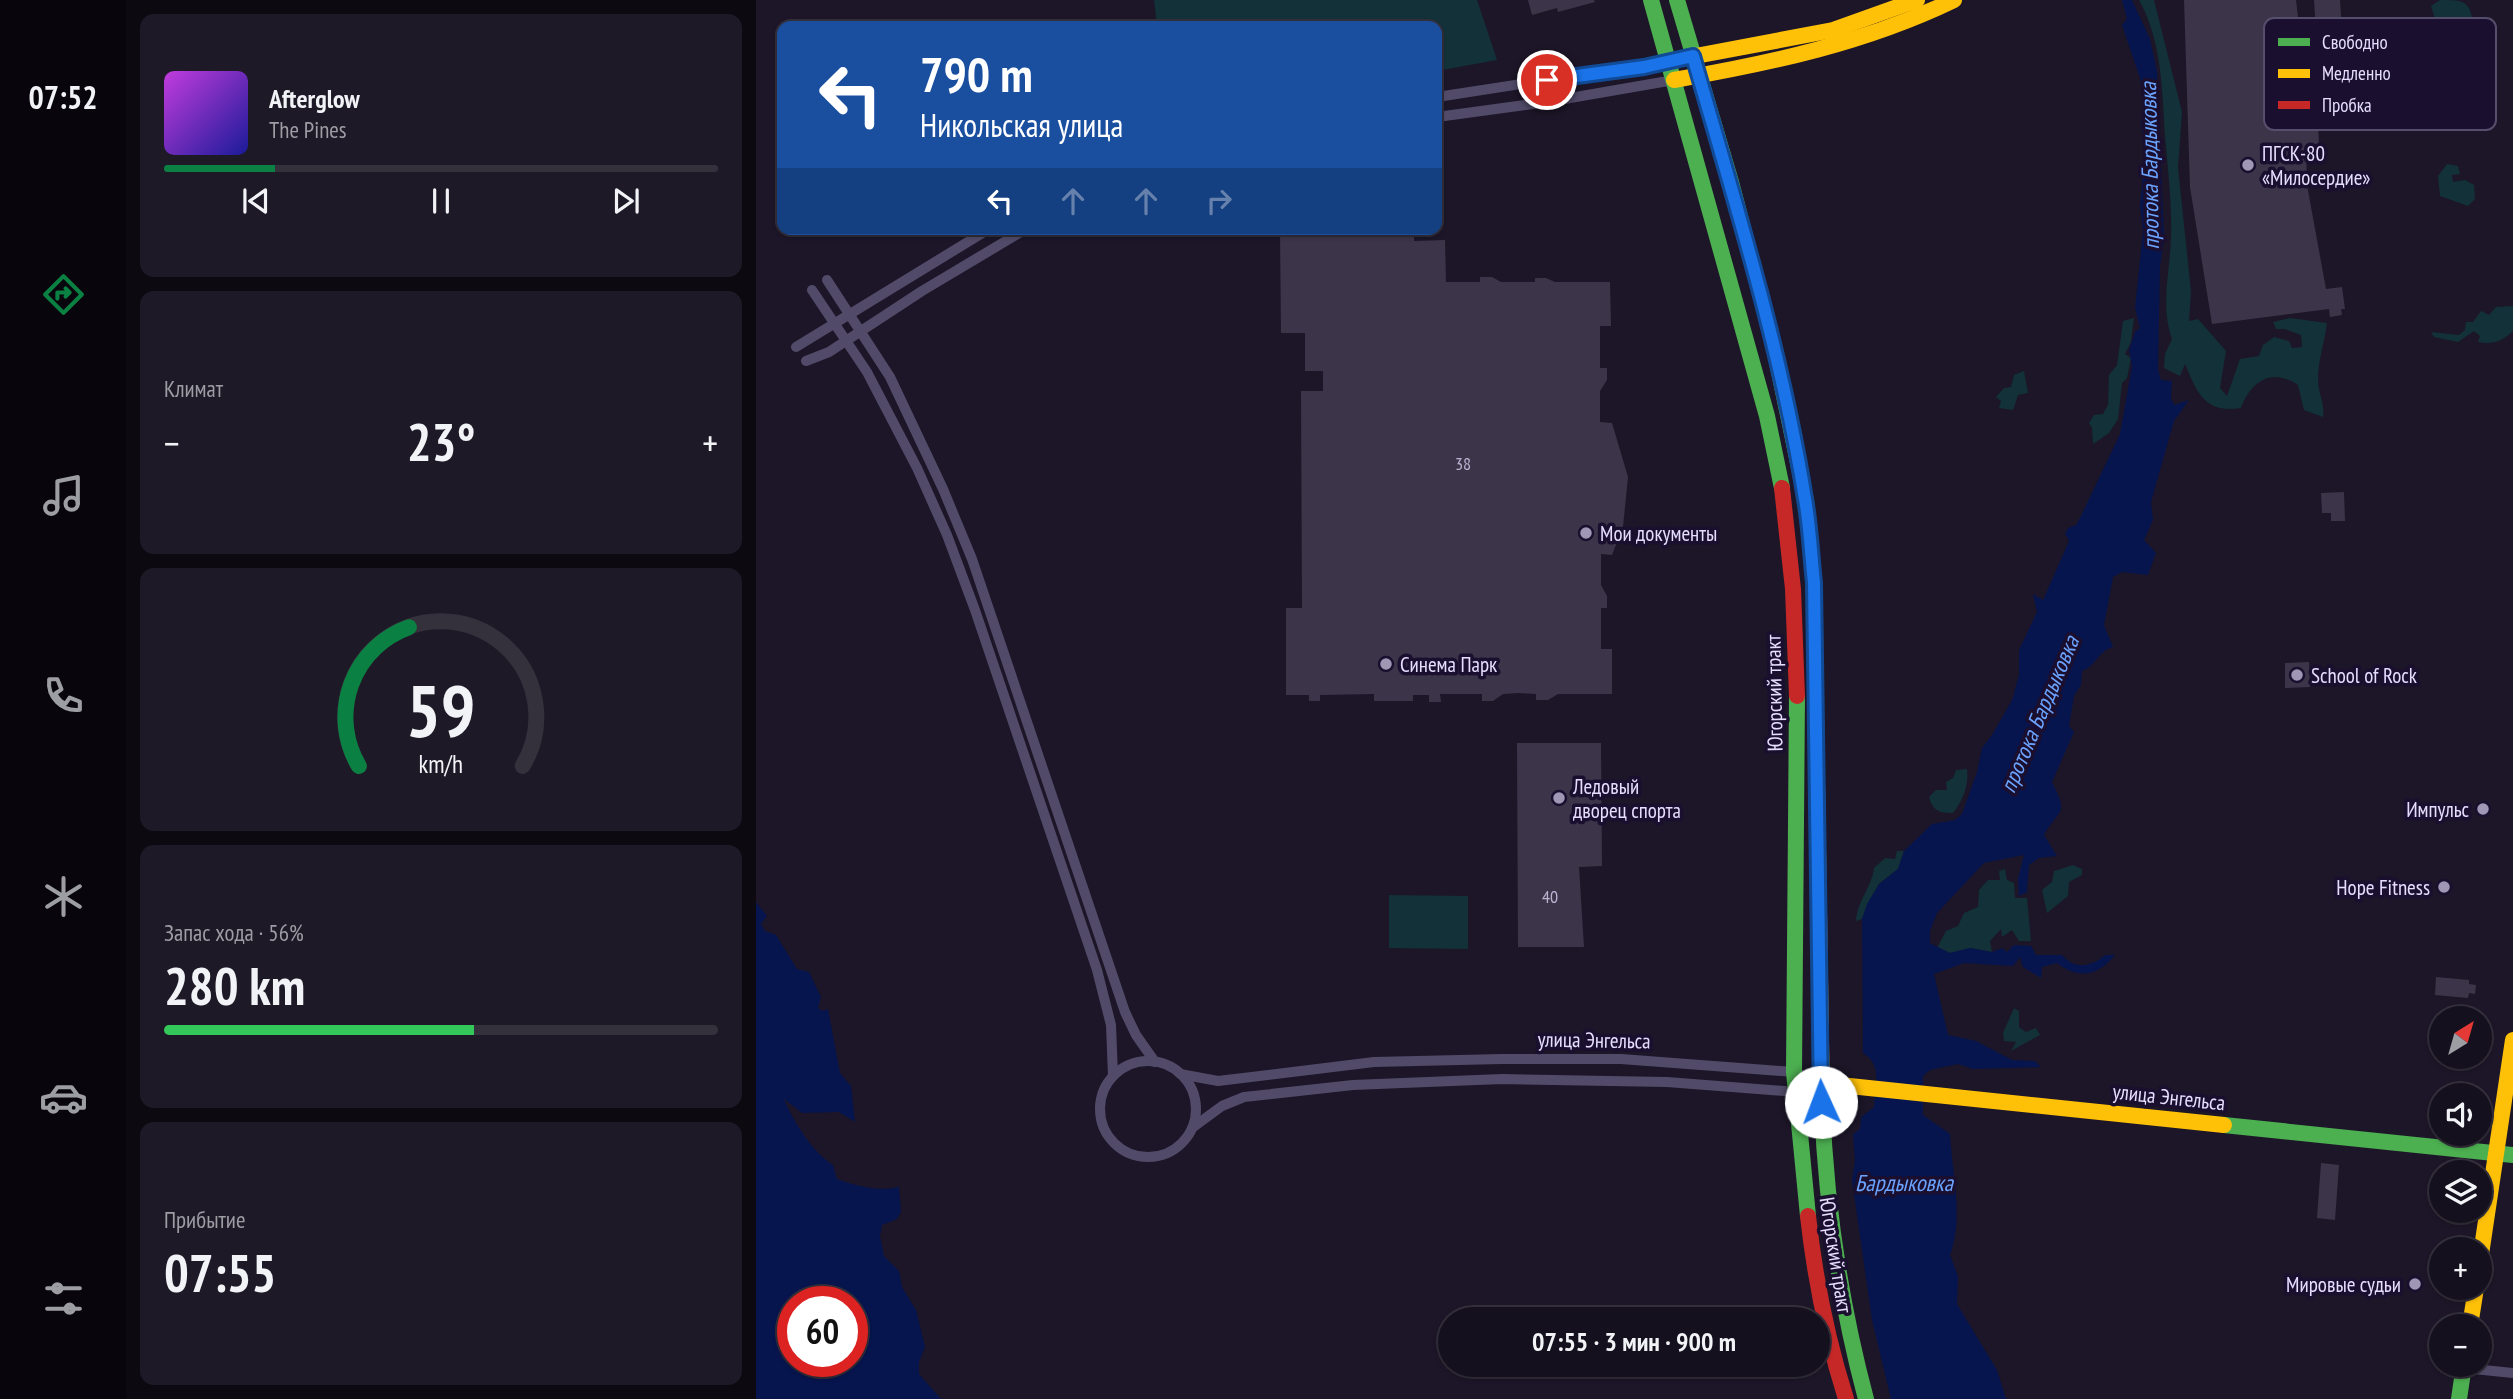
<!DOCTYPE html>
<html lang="ru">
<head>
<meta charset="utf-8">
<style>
	:root { --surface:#15101e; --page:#1e1927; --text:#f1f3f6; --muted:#9d9da4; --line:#34303c; --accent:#0b8043 }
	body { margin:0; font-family:"PT Sans Narrow",sans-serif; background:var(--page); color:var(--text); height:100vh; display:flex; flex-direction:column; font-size:26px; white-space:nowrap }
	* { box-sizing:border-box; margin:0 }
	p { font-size:23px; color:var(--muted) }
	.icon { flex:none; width:38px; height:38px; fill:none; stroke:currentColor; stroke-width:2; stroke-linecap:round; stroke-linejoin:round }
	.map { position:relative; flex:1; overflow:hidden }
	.sheet { display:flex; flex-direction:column; gap:14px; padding:14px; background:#0c0910; width:630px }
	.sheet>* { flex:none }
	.guide { position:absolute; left:21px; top:21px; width:665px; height:214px; border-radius:14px; box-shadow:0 2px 5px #0004,0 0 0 2px var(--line); background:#1a4fa0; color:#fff; overflow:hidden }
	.needle { width:46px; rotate:37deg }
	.controls { position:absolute; left:1673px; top:1006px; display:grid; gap:14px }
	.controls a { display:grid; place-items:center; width:63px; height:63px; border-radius:50%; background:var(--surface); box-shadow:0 2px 5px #0004,0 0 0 2px var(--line); font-size:35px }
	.speed { position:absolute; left:21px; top:1286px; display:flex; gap:14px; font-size:35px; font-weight:700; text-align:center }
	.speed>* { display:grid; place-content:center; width:91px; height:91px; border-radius:50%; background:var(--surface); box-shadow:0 2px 5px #0004,0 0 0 2px var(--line); line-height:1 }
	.speed .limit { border:10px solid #d22; background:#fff; color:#111 }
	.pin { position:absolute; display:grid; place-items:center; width:60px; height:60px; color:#fff; margin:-30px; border:4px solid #fff; border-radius:50%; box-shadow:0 2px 7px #0007 }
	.me { position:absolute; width:77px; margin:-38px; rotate:358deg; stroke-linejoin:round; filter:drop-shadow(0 0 5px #0008) }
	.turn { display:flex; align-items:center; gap:24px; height:147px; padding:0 28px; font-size:32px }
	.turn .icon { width:91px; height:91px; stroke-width:2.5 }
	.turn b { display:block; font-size:49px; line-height:60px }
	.lanes { display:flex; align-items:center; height:66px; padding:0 28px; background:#0003; justify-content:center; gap:35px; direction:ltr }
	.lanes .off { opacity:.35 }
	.big { font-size:52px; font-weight:600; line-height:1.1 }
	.sheet .tile { flex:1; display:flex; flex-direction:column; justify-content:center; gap:10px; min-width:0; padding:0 24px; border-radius:14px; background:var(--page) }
	.sheet .dial { align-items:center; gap:0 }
	.dial svg { height:182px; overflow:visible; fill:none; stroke:var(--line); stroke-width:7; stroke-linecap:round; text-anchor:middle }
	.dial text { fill:var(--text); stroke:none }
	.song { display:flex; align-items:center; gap:21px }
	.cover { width:84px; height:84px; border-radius:10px; background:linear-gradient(135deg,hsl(290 70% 55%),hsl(240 70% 35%)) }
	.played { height:7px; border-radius:4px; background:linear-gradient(90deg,var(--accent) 20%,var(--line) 20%) }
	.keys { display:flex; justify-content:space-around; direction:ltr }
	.heat { display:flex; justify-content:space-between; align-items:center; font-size:38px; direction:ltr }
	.charge { height:10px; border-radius:5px; background:linear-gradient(90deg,#34c759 56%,var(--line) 0) }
	.trip { position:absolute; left:682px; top:1307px; width:392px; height:70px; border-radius:35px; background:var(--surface); box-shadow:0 2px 5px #0004,0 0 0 2px var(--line); font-weight:600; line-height:70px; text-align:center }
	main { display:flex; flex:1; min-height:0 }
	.tab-bar { display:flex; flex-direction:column; width:126px; justify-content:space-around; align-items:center; background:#08060c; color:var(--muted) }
	.tab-bar .icon { width:49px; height:49px }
	.tab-bar .active { color:var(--accent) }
	.tab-bar b { font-size:32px; color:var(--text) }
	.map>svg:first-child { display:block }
	.green { fill:#123138 }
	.water { fill:#07154e; fill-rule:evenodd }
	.building { fill:#3c3549 }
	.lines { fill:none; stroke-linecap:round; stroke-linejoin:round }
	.street { stroke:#514b69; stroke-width:10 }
	.fast { stroke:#4caf50; stroke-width:16 }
	.slow { stroke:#ffc107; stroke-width:16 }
	.jam { stroke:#c62828; stroke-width:16 }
	.route-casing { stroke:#114b97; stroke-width:18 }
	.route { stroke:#1a73e8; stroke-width:12 }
	.poi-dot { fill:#9f97b4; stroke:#1a0f2f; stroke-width:2.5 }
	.labels { text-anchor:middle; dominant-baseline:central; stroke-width:7; stroke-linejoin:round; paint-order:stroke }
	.number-label { font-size:18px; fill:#bcb3d2 }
	.poi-label { font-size:21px; fill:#e6ddff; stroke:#1a0f2f; text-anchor:start }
	.street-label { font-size:21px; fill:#e6ddff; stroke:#1a0f2f }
	.water-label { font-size:23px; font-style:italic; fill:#6ba3ff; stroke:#1a0f2f }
	.key { fill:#1a0f2f; stroke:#574d6d; stroke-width:2 }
	.key-label { font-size:19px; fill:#e6ddff }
</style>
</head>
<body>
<main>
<nav class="tab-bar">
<b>07:52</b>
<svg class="icon active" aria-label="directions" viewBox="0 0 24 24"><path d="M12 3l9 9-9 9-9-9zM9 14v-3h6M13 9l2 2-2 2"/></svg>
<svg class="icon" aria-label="music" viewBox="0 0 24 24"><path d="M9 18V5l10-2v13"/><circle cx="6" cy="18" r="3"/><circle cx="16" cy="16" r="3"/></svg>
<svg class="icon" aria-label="phone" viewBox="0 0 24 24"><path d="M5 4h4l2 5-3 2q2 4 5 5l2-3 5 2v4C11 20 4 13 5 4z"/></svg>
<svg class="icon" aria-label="climate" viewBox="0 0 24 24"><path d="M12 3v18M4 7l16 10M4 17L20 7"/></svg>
<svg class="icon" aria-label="car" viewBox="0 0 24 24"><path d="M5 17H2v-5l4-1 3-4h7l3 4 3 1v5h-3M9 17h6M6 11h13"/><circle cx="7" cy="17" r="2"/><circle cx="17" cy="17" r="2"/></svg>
<svg class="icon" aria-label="filters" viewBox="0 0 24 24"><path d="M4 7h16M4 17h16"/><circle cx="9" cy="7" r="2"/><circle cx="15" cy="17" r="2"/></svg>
</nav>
<section class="sheet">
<div class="tile">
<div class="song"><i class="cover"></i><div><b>Afterglow</b><p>The Pines</p></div></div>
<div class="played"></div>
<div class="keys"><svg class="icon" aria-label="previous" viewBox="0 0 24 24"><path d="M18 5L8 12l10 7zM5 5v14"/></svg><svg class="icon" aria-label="pause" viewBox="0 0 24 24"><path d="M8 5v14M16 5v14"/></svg><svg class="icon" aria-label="next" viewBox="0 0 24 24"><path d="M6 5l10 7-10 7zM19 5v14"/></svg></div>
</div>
<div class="tile"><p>Климат</p>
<div class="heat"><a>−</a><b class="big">23°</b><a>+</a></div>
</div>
<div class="tile dial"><svg viewBox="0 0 100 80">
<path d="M14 69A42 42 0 1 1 86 69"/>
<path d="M14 69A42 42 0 0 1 36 8" stroke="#0b8043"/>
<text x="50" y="56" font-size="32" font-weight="700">59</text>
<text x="50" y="72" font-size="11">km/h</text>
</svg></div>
<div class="tile"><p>Запас хода · 56%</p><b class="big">280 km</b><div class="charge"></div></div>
<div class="tile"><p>Прибытие</p><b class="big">07:55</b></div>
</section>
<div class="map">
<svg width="1757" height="1399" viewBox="0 0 1757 1399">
	<rect width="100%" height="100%" fill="#1c1628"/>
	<g class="green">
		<polygon points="398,0 721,0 741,60 681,71 681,26 401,26"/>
		<path d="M1383 0H1398L1426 112 1422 168 1435 291 1433 321 1442 319 1470 351 1464 388 1471 396 1484 359 1503 356 1507 345 1518 337 1533 341 1536 348 1546 347 1545 335 1529 329H1520L1517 322 1534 318 1571 323C1569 341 1562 360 1562 379 1562 393 1569 403 1567 417L1548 410 1542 385C1516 367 1495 381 1485 408 1448 414 1441 392 1429 364L1424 376 1408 368 1409 354 1416 339C1404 305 1414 272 1415 238 1416 204 1412 170 1409 136 1406 89 1406 41 1383 0Z"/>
		<path d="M1684 0C1707 0 1713 0 1717 22 1709 37 1694 37 1682 28L1675 6Z"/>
		<polygon points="1691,164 1702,166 1704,174 1696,175 1697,182 1709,180 1718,185 1719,199 1712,206 1684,196 1682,176"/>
		<path d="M1757 306V331C1746 341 1738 345 1722 342L1724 336 1718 331 1702 342 1678 337 1675 332 1703 335 1709 330 1710 322H1717L1725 311 1733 315 1740 307Z"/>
		<polygon points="1378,318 1375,342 1369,354 1375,358 1371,378 1366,383 1362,419 1353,433 1337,444 1336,428 1333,423 1338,415 1347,414 1352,405 1353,375 1361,365 1367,321"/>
		<polygon points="1268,371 1272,393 1262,395 1257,410 1243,408 1245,401 1240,397 1248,388 1255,387 1258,375"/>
		<path d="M1211 769C1213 786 1207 800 1197 813 1183 813 1177 811 1173 797L1180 790H1191L1190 782 1197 778 1200 770Z"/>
		<path d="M1141 851H1148L1142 869 1123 884 1106 919 1100 921C1101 901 1116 887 1118 868L1129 858 1139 859Z"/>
		<polygon points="1317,865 1326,869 1326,875 1313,882 1312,896 1291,913 1286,890 1296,882 1298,871"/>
		<polygon points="1249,869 1251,880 1258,883 1259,898 1271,898 1275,941 1263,941 1256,930 1246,937 1245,929 1234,941 1236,952 1214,948 1194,953 1181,948 1190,931 1202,926 1208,913 1222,907 1223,890 1232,880 1244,880 1243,871"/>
		<polygon points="633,895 712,896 712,949 633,948"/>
		<polygon points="1258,1008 1263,1011 1263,1027 1270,1032 1280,1028 1284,1035 1255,1051 1260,1042 1248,1041 1247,1033"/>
	</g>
	<g class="water">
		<path d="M1366 0H1376L1394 39 1401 71 1408 237 1404 267 1402 369 1405 380 1416 381 1415 398 1418 405 1433 400 1418 421 1395 502 1397 520 1388 540 1400 553 1392 575 1366 572 1357 577 1348 625 1357 647C1342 651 1339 667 1326 671L1325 685 1318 696 1313 726 1318 732 1296 782C1313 816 1304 807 1288 835L1301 856 1283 858 1273 865 1271 892 1263 896 1262 879 1268 855 1228 863 1181 913 1174 931V943L1194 953 1214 948 1236 952 1246 948 1251 952 1258 945 1275 946 1280 955H1306C1318 970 1336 967 1349 955H1359C1342 976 1323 980 1301 963L1286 967 1285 978 1267 967 1264 957 1257 966 1208 963 1178 974 1192 1035 1220 1041 1256 1060 1279 1061 1285 1067 1217 1069 1202 1064 1174 1070 1167 1076V1115L1194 1134C1196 1174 1208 1217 1194 1255L1202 1276 1201 1304 1241 1370 1250 1399H1135L1116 1320 1096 1180 1099 1161 1097 1134 1104 1129 1105 1117 1118 1107C1119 1087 1127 1065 1107 1053L1106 919 1111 904 1123 884 1142 869 1148 851 1176 824 1199 820 1206 814 1221 772 1226 748 1236 735 1256 700 1263 675V650L1281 612 1277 594 1287 600 1313 541 1309 534 1312 528 1320 525 1325 516 1364 434 1376 366 1373 350 1379 332 1384 328 1379 308 1387 231 1384 205 1389 156 1385 125 1387 103 1384 78 1366 25 1371 19Z"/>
		<path d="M0 902 11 916 5 924 9 931 20 935 41 969 53 972 65 997 62 1008 67 1011 72 1009 84 1073 95 1086 99 1122 83 1112 46 1113 28 1099C37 1121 57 1153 77 1165L81 1179C101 1186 122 1192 143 1187L145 1212 141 1219 126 1225 124 1236 128 1256 143 1271 146 1287 160 1310 169 1347 163 1362V1374L185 1399H0ZM37 1302H96V1362H37Z"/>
	</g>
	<g class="building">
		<polygon points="772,0 838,0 839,2 802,12 801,8 776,15"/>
		<polygon points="1428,0 1540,0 1546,51 1532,52 1534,114 1552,113 1551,103 1561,102 1563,144 1550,145 1551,185 1570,289 1586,287 1589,309 1585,309 1586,315 1574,317 1573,309 1456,324 1434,187"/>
		<polygon points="1558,0 1584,0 1588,62 1562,64"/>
		<polygon points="524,229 658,229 658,241 689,240 690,282 724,282 724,277 736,277 745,282 779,282 779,278 790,278 799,282 854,282 855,326 844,326 844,368 851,368 851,380 844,391 844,422 856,423 872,477 867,527 856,555 845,554 845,585 851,596 851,608 845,608 845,649 856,649 856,694 802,694 792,700 780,700 780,694 762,693 747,694 737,701 726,701 726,694 684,694 685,702 673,702 673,695 657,695 657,701 618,701 618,694 564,695 564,701 553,701 553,695 530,695 530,608 546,608 545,391 567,391 567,371 549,371 549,333 525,333"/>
		<polygon points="1588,492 1589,521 1575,521 1575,513 1566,513 1565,493"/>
		<polygon points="1553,662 1554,687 1529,688 1529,663"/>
		<polygon points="761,743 845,743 846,866 823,867 828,947 762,947"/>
		<polygon points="1680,977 1713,980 1713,984 1720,985 1719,994 1713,993 1712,998 1679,995"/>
		<polygon points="1565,1163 1583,1165 1579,1220 1561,1218"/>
	</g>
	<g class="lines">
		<g class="street">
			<polyline points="681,97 913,61"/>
			<polyline points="681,117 791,102 918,80"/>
			<polyline points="71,280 134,377 187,489 216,559 369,1012 380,1035 399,1062"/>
			<polyline points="56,290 111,372 161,468 191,535 219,610 341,970 355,1025 357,1076"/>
			<polyline points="40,347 233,229"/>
			<polyline points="50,361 73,352 166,291 270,229"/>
			<circle cx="392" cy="1109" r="48"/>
			<polyline points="424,1074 462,1081 618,1062 746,1059 865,1059 1038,1072 1065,1083"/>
			<polyline points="436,1128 466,1106 488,1097 597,1085 746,1079 911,1082 1040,1092 1065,1083"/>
			<polyline points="1708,1368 1757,1373"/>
		</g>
		<g class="fast">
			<polyline points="895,0 1011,416 1026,488"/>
			<polyline points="921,0 975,182 1017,343 1050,501 1058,583 1061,785"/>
			<polyline points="1041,696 1038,1072 1052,1216"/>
			<path d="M1066 1105C1070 1205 1084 1302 1110 1399"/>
			<polyline points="1468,1125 1757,1155"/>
			<polyline points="1703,1399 1708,1365"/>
		</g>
		<g class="slow">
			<polyline points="913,61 1077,30 1161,0"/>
			<path d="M918 80C1015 63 1109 43 1198 0"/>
			<polyline points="1061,785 1066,1105"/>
			<polyline points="1065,1083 1468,1125"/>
			<polyline points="1724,1261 1757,1040"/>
			<polyline points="1714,1326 1720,1288"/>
		</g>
		<g class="jam">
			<polyline points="1026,488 1037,589 1041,696"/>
			<path d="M1052 1216C1059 1279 1071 1339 1090 1399"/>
		</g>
	</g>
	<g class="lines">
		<g class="route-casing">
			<path id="route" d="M791 80 888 67 937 56C979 202 1025 349 1049 499 1054 527 1055 555 1058 583L1065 1102"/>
		</g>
		<use href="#route" class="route"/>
	</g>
	<g class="poi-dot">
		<circle cx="1492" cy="165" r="7"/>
		<circle cx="830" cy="533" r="7"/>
		<circle cx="630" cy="664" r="7"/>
		<circle cx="1541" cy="675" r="7"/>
		<circle cx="803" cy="798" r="7"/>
		<circle cx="1727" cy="809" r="7"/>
		<circle cx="1688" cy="887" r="7"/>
		<circle cx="1659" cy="1284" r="7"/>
	</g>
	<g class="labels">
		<g class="number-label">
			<text x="707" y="463">38</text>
			<text x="794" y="896">40</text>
		</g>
		<g class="poi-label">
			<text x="1506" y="153">ПГСК-80<tspan x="1506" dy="24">«Милосердие»</tspan></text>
			<text x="844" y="533">Мои документы</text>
			<text x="644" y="664">Синема Парк</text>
			<text x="1555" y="675">School of Rock</text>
			<text x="817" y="786">Ледовый<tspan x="817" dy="24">дворец спорта</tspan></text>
			<text x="1713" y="809" text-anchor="end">Импульс</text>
			<text x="1674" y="887" text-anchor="end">Hope Fitness</text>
			<text x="1645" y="1284" text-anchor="end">Мировые судьи</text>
		</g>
		<g class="street-label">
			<text transform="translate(1018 693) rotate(-91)">Югорский тракт</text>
			<text transform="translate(838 1040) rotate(1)">улица Энгельса</text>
			<text transform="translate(1413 1097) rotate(6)">улица Энгельса</text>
			<text transform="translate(1080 1255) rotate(81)">Югорский тракт</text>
		</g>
		<g class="water-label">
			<text transform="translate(1393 166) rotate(-91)">протока Бардыковка</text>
			<text transform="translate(1283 714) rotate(-67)">протока Бардыковка</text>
			<text x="1148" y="1182">Бардыковка</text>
		</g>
	</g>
	<rect x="1508" y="18" width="232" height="112" rx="10" class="key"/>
	<rect x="1522" y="38" width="32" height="8" fill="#4caf50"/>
	<rect x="1522" y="69" width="32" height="9" fill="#ffc107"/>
	<rect x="1522" y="101" width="32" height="8" fill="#c62828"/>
	<g class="key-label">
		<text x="1566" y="49">Свободно</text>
		<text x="1566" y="80">Медленно</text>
		<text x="1566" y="112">Пробка</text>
	</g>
</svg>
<div class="controls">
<a><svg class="needle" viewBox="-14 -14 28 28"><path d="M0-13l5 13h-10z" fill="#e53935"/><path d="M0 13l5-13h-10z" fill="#9d9da4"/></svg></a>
<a><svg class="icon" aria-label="sound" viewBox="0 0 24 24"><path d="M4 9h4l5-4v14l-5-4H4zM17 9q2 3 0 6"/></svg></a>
<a><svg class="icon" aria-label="layers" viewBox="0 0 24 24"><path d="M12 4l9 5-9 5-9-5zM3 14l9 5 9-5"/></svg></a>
<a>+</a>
<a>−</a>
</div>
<div class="speed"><div class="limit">60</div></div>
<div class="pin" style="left:791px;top:80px;background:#d93025"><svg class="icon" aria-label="arrive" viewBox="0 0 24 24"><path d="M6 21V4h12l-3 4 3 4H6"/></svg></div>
<svg class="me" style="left:1065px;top:1102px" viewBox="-20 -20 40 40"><circle r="19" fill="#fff"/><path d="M0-13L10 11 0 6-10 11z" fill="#1a73e8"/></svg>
<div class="trip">07:55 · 3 мин · 900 m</div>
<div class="guide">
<div class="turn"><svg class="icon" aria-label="left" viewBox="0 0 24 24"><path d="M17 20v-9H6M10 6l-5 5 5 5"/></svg><div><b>790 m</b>Никольская улица</div></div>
<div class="lanes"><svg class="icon" aria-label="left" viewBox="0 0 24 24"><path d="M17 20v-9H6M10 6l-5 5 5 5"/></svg><svg class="icon off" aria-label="ahead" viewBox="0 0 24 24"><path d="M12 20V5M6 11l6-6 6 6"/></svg><svg class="icon off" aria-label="ahead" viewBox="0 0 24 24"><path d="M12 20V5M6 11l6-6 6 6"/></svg><svg class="icon off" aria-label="right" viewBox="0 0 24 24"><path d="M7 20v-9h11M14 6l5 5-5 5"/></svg></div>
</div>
</div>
</main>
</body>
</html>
